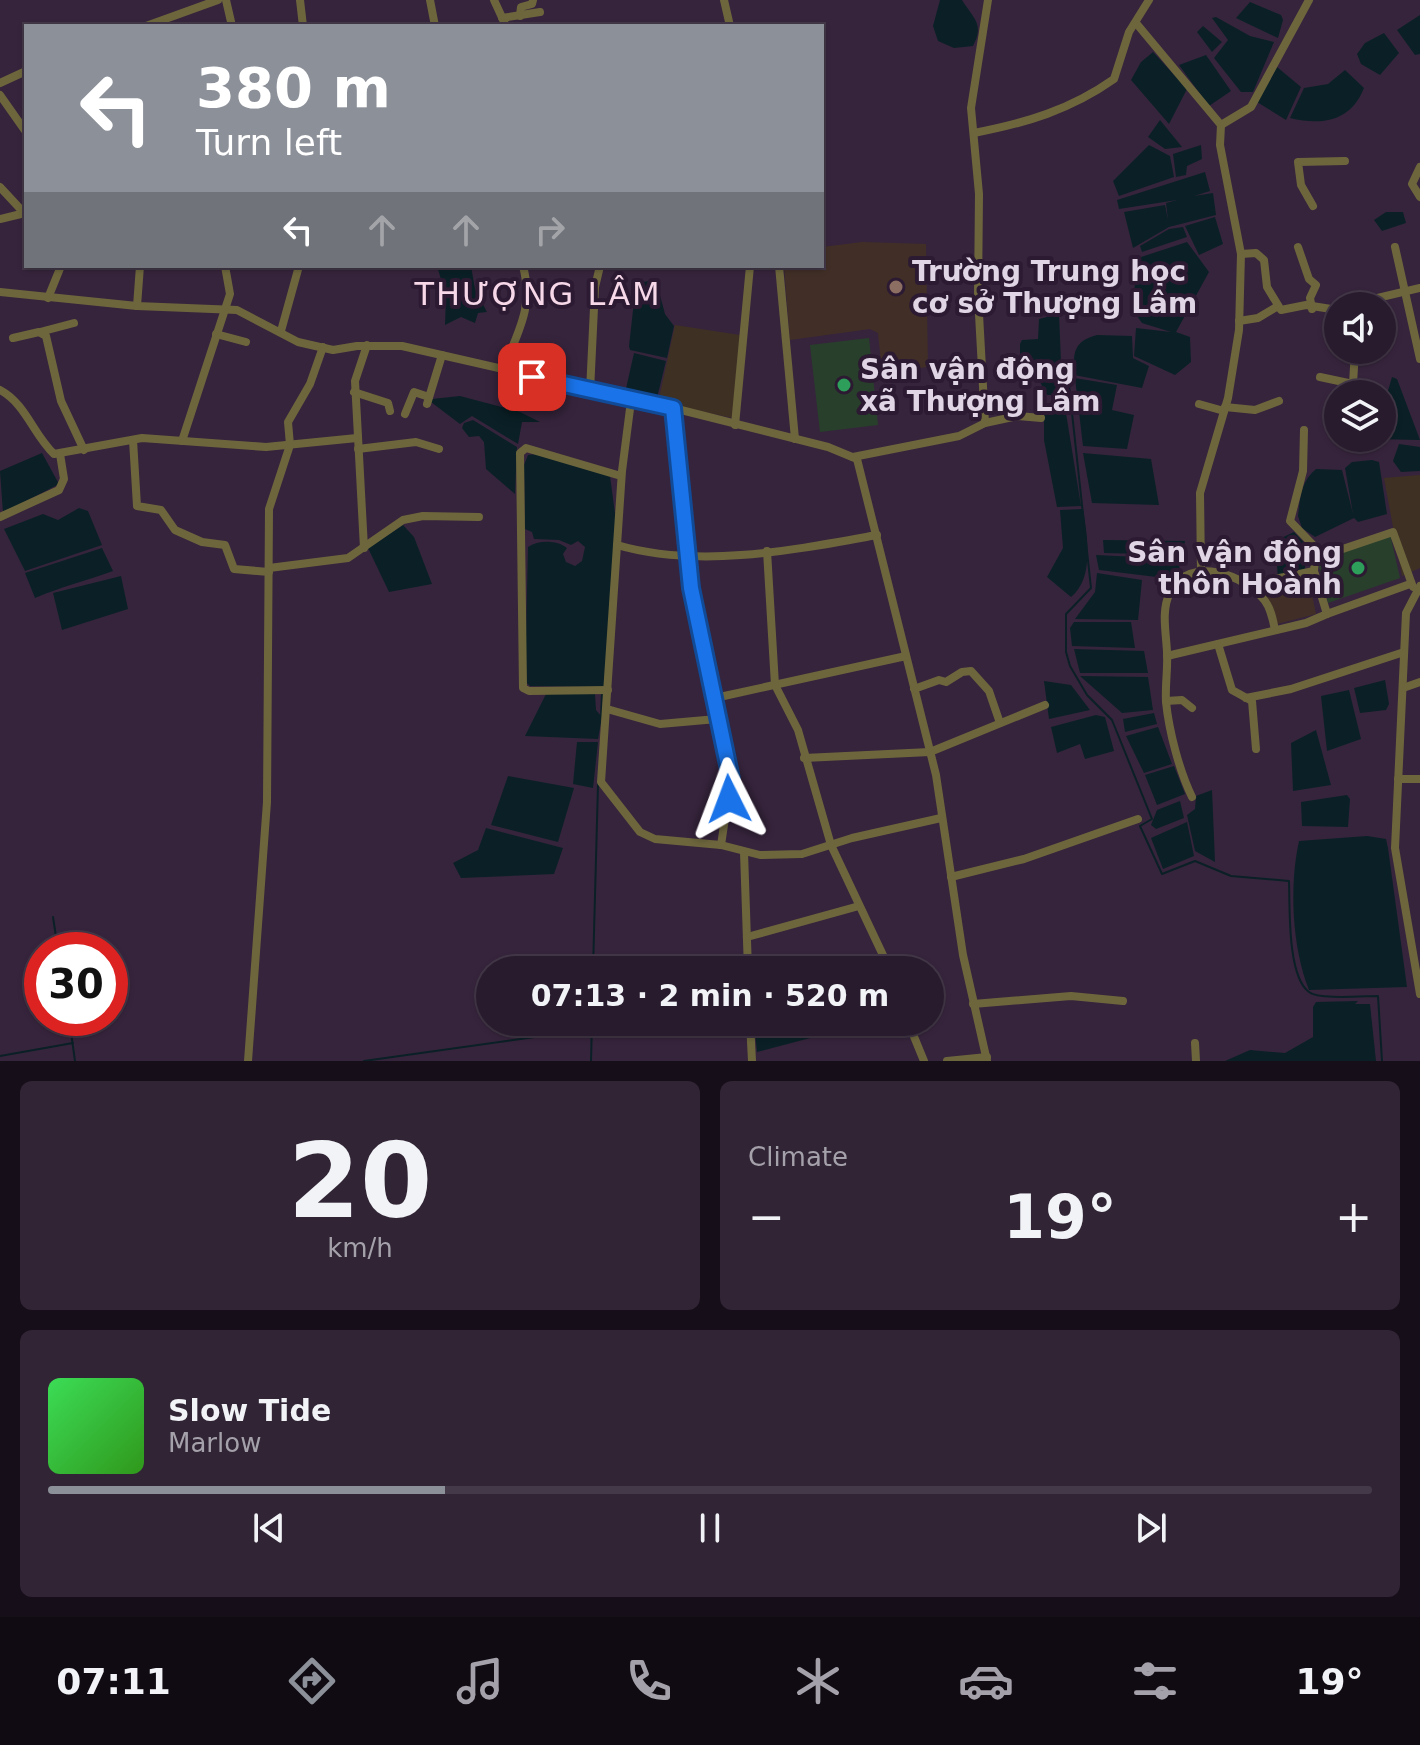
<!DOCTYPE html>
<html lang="en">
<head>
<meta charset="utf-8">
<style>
	:root { --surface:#281b2d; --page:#302435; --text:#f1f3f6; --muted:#a5a1aa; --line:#443949; --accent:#8c9099 }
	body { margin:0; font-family:"DejaVu Sans",sans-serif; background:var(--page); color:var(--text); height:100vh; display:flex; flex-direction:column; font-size:30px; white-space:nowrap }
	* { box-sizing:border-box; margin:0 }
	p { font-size:26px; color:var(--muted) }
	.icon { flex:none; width:44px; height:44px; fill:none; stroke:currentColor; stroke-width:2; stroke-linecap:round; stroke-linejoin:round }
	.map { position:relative; height:1061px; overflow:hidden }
	.sheet { display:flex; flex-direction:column; gap:20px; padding:20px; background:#160f19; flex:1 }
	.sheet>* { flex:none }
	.guide { position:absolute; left:24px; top:24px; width:800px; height:244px; border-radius:0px; box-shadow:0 2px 6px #0004,0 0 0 2px var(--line); background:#8c9099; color:#fff; overflow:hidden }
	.controls { position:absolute; left:1324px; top:292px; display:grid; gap:16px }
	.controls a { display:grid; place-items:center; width:72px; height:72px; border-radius:50%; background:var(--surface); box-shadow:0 2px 6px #0004,0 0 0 2px var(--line); font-size:40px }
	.speed { position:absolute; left:24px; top:932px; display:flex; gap:16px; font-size:40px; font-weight:700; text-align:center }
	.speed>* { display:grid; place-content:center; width:104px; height:104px; border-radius:50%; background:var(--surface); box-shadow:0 2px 6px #0004,0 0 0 2px var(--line); line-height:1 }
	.speed .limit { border:12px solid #d22; background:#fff; color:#111 }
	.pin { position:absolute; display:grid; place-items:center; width:68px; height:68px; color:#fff; margin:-34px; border-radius:16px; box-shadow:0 4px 12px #0006 }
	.me { position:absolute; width:88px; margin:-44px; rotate:357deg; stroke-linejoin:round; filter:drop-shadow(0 0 6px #0008) }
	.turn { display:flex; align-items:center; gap:28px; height:168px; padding:0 40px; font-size:36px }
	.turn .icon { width:104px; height:104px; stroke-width:2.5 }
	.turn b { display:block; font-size:56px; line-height:68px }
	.lanes { display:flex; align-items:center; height:76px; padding:0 40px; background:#0003; justify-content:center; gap:40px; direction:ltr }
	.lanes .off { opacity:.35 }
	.big { font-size:60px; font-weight:600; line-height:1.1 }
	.sheet .tile { flex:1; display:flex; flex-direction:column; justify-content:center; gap:12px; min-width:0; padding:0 28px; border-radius:12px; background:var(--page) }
	.sheet .dial { align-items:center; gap:0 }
	.dial b { font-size:104px; line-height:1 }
	.song { display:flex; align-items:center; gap:24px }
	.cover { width:96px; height:96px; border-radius:12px; background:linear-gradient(135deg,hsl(130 70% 55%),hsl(110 70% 35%)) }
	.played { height:8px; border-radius:4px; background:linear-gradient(90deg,var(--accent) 30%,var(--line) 30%) }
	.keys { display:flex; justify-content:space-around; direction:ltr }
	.heat { display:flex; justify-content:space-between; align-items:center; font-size:44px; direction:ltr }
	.sheet .tiles { flex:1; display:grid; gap:20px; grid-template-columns:1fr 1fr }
	.tile:last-child { grid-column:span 2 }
	.trip { position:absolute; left:476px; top:956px; width:468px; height:80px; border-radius:40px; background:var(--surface); box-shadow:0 2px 6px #0004,0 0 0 2px var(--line); font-weight:600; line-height:80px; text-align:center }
	.menu { display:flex; height:128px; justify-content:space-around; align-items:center; background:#100b12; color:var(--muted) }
	.menu .icon { width:56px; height:56px }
	.menu .selected { color:var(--accent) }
	.menu b { font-size:36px; color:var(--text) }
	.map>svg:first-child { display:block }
	.commercial { fill:#3f3024 }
	.education { fill:#412f27 }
	.park { fill:#28402b }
	.water { fill:#0a2026 }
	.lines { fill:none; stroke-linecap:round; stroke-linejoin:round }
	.stream { stroke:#0a2026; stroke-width:2 }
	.minor { stroke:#6d663d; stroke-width:8 }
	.route-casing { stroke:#114b97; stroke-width:20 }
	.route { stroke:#1a73e8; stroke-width:14 }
	.education-dot { fill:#8d6e63; stroke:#2c1a32; stroke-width:3 }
	.leisure-dot { fill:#2e9e5b; stroke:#2c1a32; stroke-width:3 }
	.labels { text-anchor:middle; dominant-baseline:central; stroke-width:8; stroke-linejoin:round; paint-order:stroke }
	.poi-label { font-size:28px; font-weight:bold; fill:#e0d5e5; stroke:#2c1a32; text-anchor:start }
	.quarter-label { font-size:32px; letter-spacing:2px; fill:#f6d8e8; stroke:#2c1a32 }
</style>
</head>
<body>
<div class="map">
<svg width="1420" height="1061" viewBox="0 0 1420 1061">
	<rect width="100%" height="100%" fill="#36243c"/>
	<g class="commercial">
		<polygon points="675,325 740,335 733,418 658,403"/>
		<polygon points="1420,475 1420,568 1402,576 1384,478"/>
	</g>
	<g class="education">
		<polygon points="862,242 926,244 928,367 882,372 878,333 870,329 790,340 784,266 822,266 822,247"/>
		<polygon points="1308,575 1316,614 1277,624 1254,586"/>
	</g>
	<g class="park">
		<polygon points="869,338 878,425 820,432 810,345"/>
		<polygon points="1390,534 1400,578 1328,603 1317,558"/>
	</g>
	<g class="water">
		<path d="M940 0H962C973 18 985 24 973 46L954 48 938 41 933 26Z"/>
		<polygon points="1250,2 1281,15 1283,20 1278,38 1236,18"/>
		<polygon points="1420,15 1420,54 1415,55 1397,30"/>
		<polygon points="1216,17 1250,36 1274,42 1253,92 1241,92 1214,58 1228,40 1212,18"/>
		<polygon points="1203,26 1222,42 1212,52 1197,32"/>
		<polygon points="1384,33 1399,53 1380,75 1361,64 1357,54 1365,43"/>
		<polygon points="1153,52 1187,89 1169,124 1131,80 1141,62"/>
		<polygon points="1206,55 1231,91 1209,106 1179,65"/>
		<polygon points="1277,67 1301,87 1286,120 1257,102"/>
		<path d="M1345 70 1364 88C1351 121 1323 126 1290 118L1304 88 1328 84Z"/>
		<polygon points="1160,120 1182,147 1165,149 1148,137"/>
		<polygon points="1149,145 1170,156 1174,177 1119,196 1113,181"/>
		<polygon points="1201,145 1202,159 1187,166 1186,175 1176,177 1173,154"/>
		<polygon points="1205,172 1210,191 1194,196 1213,193 1216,215 1169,227 1133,248 1124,212 1165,205 1168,220 1166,203 1177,200 1119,209 1117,200"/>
		<polygon points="1386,212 1403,212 1406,223 1382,231 1374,220"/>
		<polygon points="1215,217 1223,244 1199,255 1185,226"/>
		<polygon points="1183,227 1187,237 1142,252 1140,246 1169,229"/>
		<polygon points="1187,242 1209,272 1176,332 1190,337 1191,362 1175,375 1134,356 1136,328 1171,332 1142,323 1132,309 1138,258"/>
		<polygon points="437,266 471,266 475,289 487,312 478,313 475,323 461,317 445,325 446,296"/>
		<polygon points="656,280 665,314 674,326 667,358 630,350 629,346 636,283"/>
		<polygon points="1059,314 1062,386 1052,395 1047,395 1039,380 1020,378 1020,344 1022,340 1038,339 1039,319"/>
		<path d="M1097 335 1132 336 1133 358 1149 366 1142 388 1074 375C1073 352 1074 341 1097 335Z"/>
		<polygon points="634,353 666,361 657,398 635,390 625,393"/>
		<polygon points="1392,377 1397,379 1420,440 1373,439 1382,438 1382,411"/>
		<polygon points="1075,378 1117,385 1112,410 1134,415 1127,449 1083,446"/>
		<polygon points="460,396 520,412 540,422 522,422 518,444 472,416 460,424 431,402 432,399"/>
		<polygon points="1066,413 1081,506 1057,507 1044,440 1044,414"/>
		<polygon points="473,420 517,447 515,494 486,469 484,442 479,436 469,437 462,428 464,423"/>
		<polygon points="1399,444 1420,447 1420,471 1401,472 1393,461"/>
		<polygon points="42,453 59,484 3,513 0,471"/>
		<polygon points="1083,453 1151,459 1159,505 1092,503"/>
		<path d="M538 454 610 476 616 521 605 686 602 687 530 686 525 681 528 547C538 540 557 540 567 548L563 554 566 562 575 566 582 561 585 547 578 541 571 545 559 540 534 539 532 532 525 529 524 465 528 455Z"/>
		<path d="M1372 460 1379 462 1387 514 1358 522 1354 518 1315 537 1302 528 1298 516C1300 498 1301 481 1316 469L1342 470 1353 514 1345 468 1352 462Z"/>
		<polygon points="79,508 88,511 102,545 25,571 4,529 43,514 58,520"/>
		<path d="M1083 509C1087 535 1095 578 1071 597L1047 577 1063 548 1060 510Z"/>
		<polygon points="403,525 414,537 432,584 389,592 368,548"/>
		<polygon points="1294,532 1309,548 1304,572 1278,578 1275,541"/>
		<polygon points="1103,540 1185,541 1182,555 1104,553"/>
		<path d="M102 548 113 571C86 581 63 586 35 598L25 573Z"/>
		<polygon points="1096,555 1180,559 1179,572 1173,579 1099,570"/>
		<polygon points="1097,573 1142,580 1138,620 1075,619 1095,592"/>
		<polygon points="121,576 128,609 62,630 53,593"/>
		<polygon points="1074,622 1131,622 1135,648 1072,646 1070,628"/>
		<polygon points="1074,649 1144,651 1148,673 1080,673"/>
		<polygon points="1080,676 1148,677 1153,710 1122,713"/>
		<polygon points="1385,680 1389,704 1386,710 1360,713 1354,688"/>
		<polygon points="1044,681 1071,685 1090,710 1049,719"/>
		<polygon points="1349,690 1361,739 1327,751 1321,696"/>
		<polygon points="546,694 595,694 596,710 602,717 598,739 525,736"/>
		<polygon points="1154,713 1157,724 1125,732 1123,719"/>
		<polygon points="1096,715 1105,717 1114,751 1085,759 1080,744 1057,753 1051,727"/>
		<polygon points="1158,727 1172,764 1144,773 1126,736"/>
		<polygon points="1316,730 1331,785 1293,791 1291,743"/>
		<polygon points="577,742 598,742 593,788 573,784"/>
		<polygon points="1174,766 1185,794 1157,805 1145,775"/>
		<polygon points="508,776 574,788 558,842 491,825"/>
		<polygon points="1212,790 1215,862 1195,851 1187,815 1195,809 1196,796"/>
		<polygon points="1347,795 1350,799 1348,827 1302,826 1301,802"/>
		<polygon points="1180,801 1184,818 1156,829 1151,825 1157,810"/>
		<polygon points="1187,822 1194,856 1163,869 1151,838"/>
		<polygon points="486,828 563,848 554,874 461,878 453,863 478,850"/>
		<path d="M1367 836 1386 839 1388 848 1407 987 1309 990C1292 948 1289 886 1299 841Z"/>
		<polygon points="1358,1001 1355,1004 1370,1004 1376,1061 1225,1061 1250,1050 1285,1053 1313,1037 1313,1007 1316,1002"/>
		<polygon points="754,1022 839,1022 814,1037 757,1052"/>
	</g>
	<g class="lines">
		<g class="stream">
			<path d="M1068 376 1091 588 1066 614V652L1070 666 1087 695 1112 720 1152 819 1140 826 1162 874 1195 861 1231 876 1289 881C1290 906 1287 976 1309 992 1319 1000 1364 996 1378 996L1382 1061"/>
			<polyline points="601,718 602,692"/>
			<polyline points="53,917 58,950"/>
			<polyline points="593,970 598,784"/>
			<polyline points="69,1018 75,1061"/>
			<polyline points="0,1056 73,1043"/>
			<polyline points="364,1061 592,1029"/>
			<polyline points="591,1061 592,1022"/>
		</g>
		<g class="minor">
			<polyline points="226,0 232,26"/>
			<polyline points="300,0 303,26"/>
			<polyline points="430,0 435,26"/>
			<polyline points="494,0 506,26"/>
			<polyline points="724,0 730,26"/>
			<polyline points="520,16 521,7 532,4 533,0"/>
			<polyline points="502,18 540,12"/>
			<polyline points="1136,23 1221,125"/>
			<polyline points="146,26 218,0"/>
			<polyline points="0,83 26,71"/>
			<polyline points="0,95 26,132"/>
			<path d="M974 133C1026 123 1070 110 1114 79L1129 32 1149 0"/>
			<polyline points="1420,167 1412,184 1420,197"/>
			<polyline points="0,187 26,215"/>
			<polyline points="1313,206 1301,185 1298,162 1345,161"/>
			<polyline points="0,219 25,213"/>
			<polyline points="1298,247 1309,279 1316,285 1310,298 1312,309"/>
			<polyline points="1395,247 1420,359"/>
			<polyline points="1241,254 1256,253 1264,260 1267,287 1281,310 1306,305 1331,309 1420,288"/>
			<polyline points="779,266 795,439"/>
			<polyline points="0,292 137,306 237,310 298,342 333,350 357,346 402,346 673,408 828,447 857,459 936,775 963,955 987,1061"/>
			<polyline points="48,298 61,266"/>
			<polyline points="137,306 140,266"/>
			<polyline points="1239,321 1258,318 1278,306"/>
			<polyline points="281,331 299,266"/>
			<polyline points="40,332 74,323"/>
			<polyline points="216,334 246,342"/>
			<polyline points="13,338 39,332 46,336 61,401 84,450"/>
			<path d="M503 370C518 331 534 308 523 266"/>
			<polyline points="1320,377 1353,384 1355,350"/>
			<path d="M0 390C26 404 33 434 54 454L142 438 266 447 357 438"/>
			<polyline points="590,391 595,287 600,266"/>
			<polyline points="354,392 388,403 390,411"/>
			<polyline points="631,401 622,471 601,782 640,832 655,839 721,845 760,855 802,854 852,838 941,818"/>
			<polyline points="427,404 442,355"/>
			<polyline points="1199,404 1224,411"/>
			<polyline points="1225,407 1255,410 1279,401"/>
			<polyline points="673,408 691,588 731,779 721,845"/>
			<polyline points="405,414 414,392 429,397"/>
			<polyline points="985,423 1018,416 1041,418"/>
			<polyline points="735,425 750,266"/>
			<polyline points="1304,430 1303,471 1290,521 1316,548 1314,571 1327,614 1410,584"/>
			<polyline points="133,440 137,506 161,510 175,530 202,542 225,545 234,569 269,572"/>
			<polyline points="182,441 230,294 225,266"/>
			<polyline points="358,449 416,442 439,449"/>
			<polyline points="853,457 959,436 985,423 978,296 979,194 971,108 988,0"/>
			<polyline points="0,517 59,490 64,479 60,454"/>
			<path d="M617 545C699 569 794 550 877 535"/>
			<polyline points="364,548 355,381 367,345"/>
			<polyline points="767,551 775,685 798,730 831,845 890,970"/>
			<polyline points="1322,556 1393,532 1413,587"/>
			<polyline points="269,568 348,558 403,520 423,516 479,517"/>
			<polyline points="1201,571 1200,493 1228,398 1239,330 1241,254 1220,145 1221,125 1251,107 1309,0"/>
			<polyline points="1249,584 1314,571"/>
			<polyline points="1420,586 1406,613 1395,848 1420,994"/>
			<polyline points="1218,644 1232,690 1252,701 1256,749"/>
			<polyline points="1167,656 1306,623 1327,614"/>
			<polyline points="1403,688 1420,682"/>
			<polyline points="914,689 939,680 946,682 962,672 971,671 989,691 1000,723"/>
			<polyline points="608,690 529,691 523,688 520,453 526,448 621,476"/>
			<polyline points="715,698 906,656"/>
			<polyline points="1246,698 1291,689 1404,652"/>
			<polyline points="1166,701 1182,700 1192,708"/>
			<polyline points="607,709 660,724 717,719"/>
			<polyline points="804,758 930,752 1045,705"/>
			<polyline points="1398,779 1420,779"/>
			<path d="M1192 797C1179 770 1169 731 1166 702 1165 685 1168 668 1167 652 1166 631 1161 611 1170 592 1189 554 1246 575 1265 601 1271 609 1273 620 1275 630"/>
			<polyline points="744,852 748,970"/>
			<polyline points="951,877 1024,859 1138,819"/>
			<polyline points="747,937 859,906"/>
			<polyline points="973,1004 1071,996 1123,1001"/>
			<polyline points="750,1022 752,1061"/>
			<polyline points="908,1022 924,1061"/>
			<polyline points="597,1033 684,1022"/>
			<polyline points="1195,1043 1196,1061"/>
			<polyline points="248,1061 267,802 269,509 290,445 288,422 310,384 323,347"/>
			<polyline points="947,1061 987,1057"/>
		</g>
	</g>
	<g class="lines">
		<g class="route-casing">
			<polyline id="route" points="532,377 673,408 691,588 731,779 729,799"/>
		</g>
		<use href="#route" class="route"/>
	</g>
	<circle class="education-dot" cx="896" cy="287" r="8"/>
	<g class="leisure-dot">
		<circle cx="844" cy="385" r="8"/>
		<circle cx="1358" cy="568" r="8"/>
	</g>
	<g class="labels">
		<g class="poi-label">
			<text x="912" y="271">Trường Trung học<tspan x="912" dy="32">cơ sở Thượng Lâm</tspan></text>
			<text x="860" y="369">Sân vận động<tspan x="860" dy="32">xã Thượng Lâm</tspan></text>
			<text x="1342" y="552" text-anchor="end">Sân vận động<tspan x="1342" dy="32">thôn Hoành</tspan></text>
		</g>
		<g class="quarter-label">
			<text x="538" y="294">THƯỢNG LÂM</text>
		</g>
	</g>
</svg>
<div class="controls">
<a><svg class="icon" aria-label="sound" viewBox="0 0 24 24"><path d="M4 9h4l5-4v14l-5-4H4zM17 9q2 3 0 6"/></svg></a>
<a><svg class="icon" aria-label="layers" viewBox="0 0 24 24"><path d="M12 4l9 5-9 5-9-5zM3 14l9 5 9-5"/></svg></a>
</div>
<div class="speed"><div class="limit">30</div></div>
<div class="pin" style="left:532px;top:377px;background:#d93025"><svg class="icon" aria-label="arrive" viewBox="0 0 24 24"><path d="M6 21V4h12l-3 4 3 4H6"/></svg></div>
<svg class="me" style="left:729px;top:799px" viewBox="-20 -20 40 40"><path d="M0-17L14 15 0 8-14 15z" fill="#1a73e8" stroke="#fff" stroke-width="4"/></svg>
<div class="trip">07:13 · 2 min · 520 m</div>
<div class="guide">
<div class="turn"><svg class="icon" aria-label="left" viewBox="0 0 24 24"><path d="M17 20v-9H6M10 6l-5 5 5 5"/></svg><div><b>380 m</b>Turn left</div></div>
<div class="lanes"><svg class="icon" aria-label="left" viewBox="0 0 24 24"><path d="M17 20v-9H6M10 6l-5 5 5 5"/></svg><svg class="icon off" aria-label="ahead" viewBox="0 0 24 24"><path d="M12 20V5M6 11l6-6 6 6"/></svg><svg class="icon off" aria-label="ahead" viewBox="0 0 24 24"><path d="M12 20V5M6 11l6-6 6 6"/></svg><svg class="icon off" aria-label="right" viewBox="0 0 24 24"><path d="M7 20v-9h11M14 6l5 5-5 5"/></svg></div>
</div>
</div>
<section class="sheet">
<div class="tiles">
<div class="tile dial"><b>20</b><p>km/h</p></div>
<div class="tile"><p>Climate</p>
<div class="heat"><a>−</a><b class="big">19°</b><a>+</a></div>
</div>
<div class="tile">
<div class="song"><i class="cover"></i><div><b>Slow Tide</b><p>Marlow</p></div></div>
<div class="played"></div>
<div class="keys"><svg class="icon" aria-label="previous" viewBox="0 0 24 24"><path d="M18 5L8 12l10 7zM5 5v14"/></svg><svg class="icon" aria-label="pause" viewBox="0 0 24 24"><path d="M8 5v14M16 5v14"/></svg><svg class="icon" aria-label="next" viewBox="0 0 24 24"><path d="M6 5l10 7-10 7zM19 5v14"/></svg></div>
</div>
</div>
</section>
<nav class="menu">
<b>07:11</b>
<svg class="icon selected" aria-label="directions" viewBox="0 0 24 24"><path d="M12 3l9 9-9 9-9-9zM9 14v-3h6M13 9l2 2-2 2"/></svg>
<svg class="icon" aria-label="music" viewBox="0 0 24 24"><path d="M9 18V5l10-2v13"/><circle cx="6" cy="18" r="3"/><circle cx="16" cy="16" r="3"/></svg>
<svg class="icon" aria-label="phone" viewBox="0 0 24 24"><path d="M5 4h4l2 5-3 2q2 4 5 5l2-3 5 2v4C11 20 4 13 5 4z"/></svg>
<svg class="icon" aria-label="climate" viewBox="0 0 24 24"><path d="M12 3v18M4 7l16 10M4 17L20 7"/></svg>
<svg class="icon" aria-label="car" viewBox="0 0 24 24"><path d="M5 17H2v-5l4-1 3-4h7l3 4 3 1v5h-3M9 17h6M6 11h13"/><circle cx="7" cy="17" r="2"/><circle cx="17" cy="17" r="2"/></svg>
<svg class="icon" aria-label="filters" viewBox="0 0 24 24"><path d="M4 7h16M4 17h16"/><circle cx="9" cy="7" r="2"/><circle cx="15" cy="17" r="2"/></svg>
<b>19°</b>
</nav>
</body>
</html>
